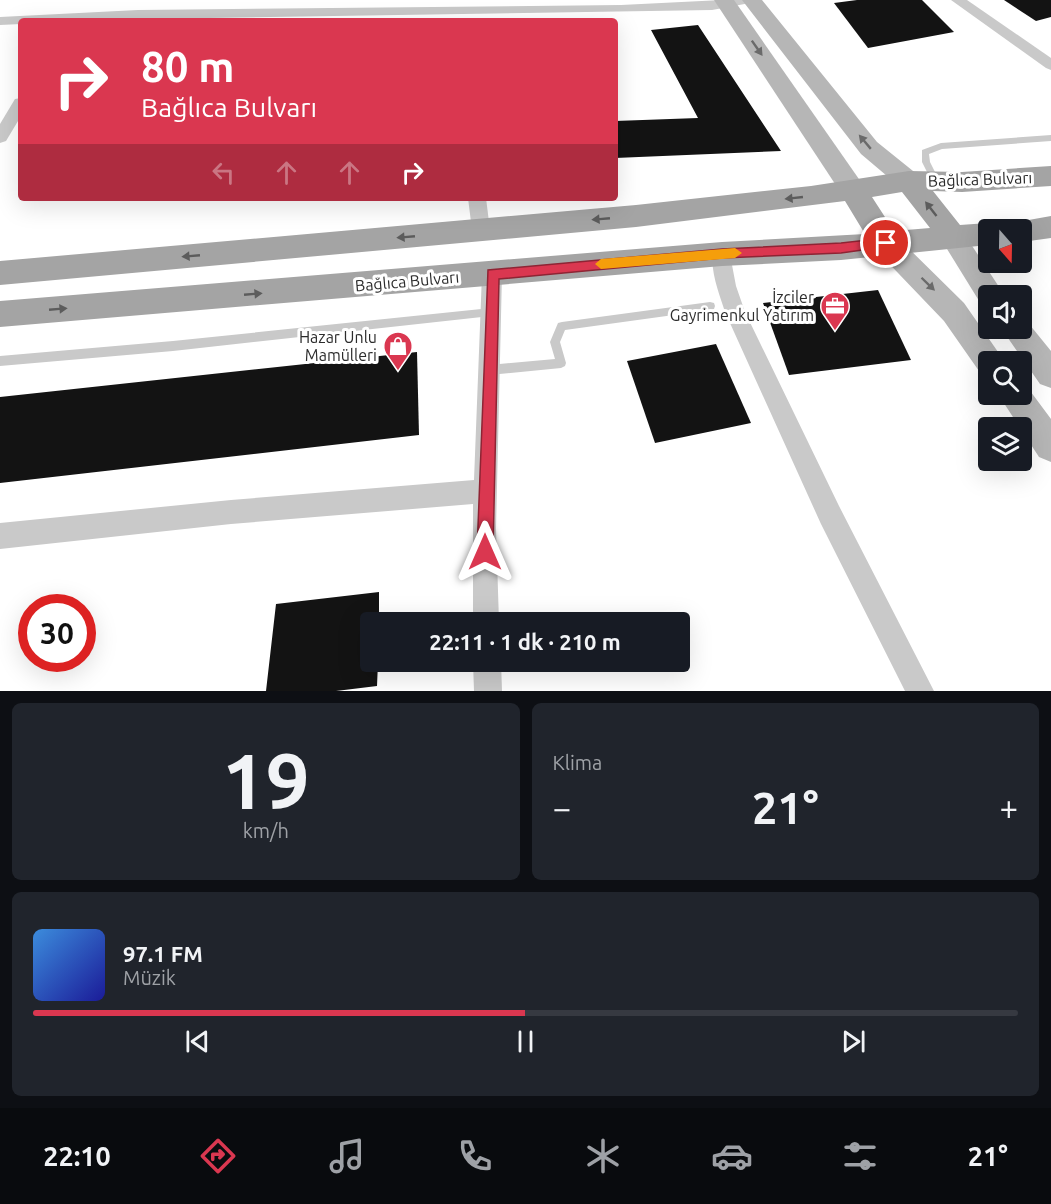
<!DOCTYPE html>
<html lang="tr">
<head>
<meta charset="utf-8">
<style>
	:root { --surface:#171b24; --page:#20242c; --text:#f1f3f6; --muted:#9ea1a6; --line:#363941; --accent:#da3750 }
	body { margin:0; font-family:Ubuntu,sans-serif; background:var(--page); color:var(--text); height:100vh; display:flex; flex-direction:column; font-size:22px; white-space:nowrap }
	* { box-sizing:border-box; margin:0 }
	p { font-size:20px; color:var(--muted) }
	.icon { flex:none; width:33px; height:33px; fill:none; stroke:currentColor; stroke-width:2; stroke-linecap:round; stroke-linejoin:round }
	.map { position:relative; height:691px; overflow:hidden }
	.sheet { display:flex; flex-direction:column; gap:12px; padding:12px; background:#0d0f14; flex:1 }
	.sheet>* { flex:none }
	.banner { position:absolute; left:18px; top:18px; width:600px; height:183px; border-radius:6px; box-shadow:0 6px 24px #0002; background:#da3750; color:#fff; overflow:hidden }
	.needle { width:39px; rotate:160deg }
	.fabs { position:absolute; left:978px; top:219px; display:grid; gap:12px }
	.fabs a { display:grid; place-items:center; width:54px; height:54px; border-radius:6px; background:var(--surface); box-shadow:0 6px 24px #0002; font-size:30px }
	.speed { position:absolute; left:18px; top:594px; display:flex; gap:12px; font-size:30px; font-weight:700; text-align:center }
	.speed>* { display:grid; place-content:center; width:78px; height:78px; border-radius:50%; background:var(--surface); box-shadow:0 6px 24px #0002; line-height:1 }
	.speed .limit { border:9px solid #d22; background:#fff; color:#111 }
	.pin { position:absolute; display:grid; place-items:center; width:51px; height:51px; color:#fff; margin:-26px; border:3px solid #fff; border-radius:50%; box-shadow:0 2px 6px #0007 }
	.me { position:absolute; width:66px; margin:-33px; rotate:0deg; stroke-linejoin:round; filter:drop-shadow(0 0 4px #0008) }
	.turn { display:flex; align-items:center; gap:21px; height:126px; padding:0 24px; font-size:27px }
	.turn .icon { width:78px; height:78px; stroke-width:2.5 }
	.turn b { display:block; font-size:42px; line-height:51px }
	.lanes { display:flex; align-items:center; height:57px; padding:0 24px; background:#0003; justify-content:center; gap:30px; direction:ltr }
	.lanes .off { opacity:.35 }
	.big { font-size:45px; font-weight:700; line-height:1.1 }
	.sheet .card { flex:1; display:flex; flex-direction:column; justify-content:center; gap:9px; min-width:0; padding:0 21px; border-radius:9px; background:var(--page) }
	.sheet .dial { align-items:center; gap:0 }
	.dial b { font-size:78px; line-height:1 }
	.song { display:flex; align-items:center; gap:18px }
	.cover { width:72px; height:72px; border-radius:9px; background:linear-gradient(135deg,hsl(210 70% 55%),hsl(240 70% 35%)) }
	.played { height:6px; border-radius:3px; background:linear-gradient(90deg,var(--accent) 50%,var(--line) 50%) }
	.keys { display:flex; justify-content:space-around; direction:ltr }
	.heat { display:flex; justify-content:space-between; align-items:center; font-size:33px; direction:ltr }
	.sheet .tiles { flex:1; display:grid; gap:12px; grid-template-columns:1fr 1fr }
	.card:last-child { grid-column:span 2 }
	.trip { position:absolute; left:360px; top:612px; width:330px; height:60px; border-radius:6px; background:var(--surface); box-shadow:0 6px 24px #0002; font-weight:700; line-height:60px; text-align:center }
	.tab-bar { display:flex; height:96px; justify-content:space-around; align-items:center; background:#090b0e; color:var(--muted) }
	.tab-bar .icon { width:42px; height:42px }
	.tab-bar .on { color:var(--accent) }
	.tab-bar b { font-size:27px; color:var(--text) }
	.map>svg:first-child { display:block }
	.building { fill:#131313 }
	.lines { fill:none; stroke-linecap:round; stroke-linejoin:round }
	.lane { fill:#c9c9c9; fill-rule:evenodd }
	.street { fill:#c9c9c9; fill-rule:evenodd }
	.secondary { fill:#b6b6b6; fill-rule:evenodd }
	.primary { fill:#a4a4a4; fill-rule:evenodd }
	.oneway { fill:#6a6a6a }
	.oneway2 { fill:#5c5c5c }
	.route { fill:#da3750; stroke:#8e2434; stroke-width:1.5 }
	.slow { fill:#f59e0b }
	.labels { text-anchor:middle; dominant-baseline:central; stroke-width:6; stroke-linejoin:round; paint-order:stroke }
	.street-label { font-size:16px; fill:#2c2c2c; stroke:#fff }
	.poi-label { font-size:16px; fill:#2c2c2c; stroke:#fff; text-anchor:end }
</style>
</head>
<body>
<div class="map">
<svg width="1051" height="691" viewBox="0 0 1051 691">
	<rect width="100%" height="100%" fill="#fff"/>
	<g class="building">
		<polygon points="857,0 922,0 954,32 868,48 834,3"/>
		<polygon points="1004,0 1051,0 1051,17 1036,21"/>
		<polygon points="698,25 781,151 615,158 615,121 698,118 651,30"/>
		<polygon points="878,290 911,360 789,375 763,303"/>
		<polygon points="716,344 751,423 655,443 627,361"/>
		<polygon points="417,352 419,435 0,483 0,397"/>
		<polygon points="379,592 379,622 370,622 370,662 378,662 377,686 336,691 266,691 276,604"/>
	</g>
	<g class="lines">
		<g class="lane">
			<polygon points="1051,135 1051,141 942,149 929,154 930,162 940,182 936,185 933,184 922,162 922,150 941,143"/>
			<polygon points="710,302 714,303 715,306 714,309 710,310 565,330 560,342 566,363 565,366 561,368 489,375 485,373 484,370 485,367 489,365 555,359 550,342 558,323 562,322"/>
			<polygon points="491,308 495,309 496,312 495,315 491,316 173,351 0,366 0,356 173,341"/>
		</g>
		<g class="street">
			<polygon points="722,0 752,0 750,3 712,10 21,21 21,24 0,25 0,17 138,10 621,5"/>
			<polygon points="951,0 967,0 1051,58 1051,70 1046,68"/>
			<polygon points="21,98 21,116 6,141 0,143 0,124 15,99"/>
			<polygon points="468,198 486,198 490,230 488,235 481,237 474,235 472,230"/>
			<path d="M722 247 729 249 736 286 745 312 839 506 934 691H905L821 524 725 312C720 296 707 264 715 249Z"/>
			<polygon points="492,266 499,268 502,274 496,529 499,622 473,622 473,504 231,524 0,549 0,523 231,500 474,480 482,274 485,268"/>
			<polygon points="473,662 501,662 502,691 474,691"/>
		</g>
		<g class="secondary">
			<polygon points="714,0 734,0 861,182 865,189 861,196 852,198 843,196"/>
			<polygon points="742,0 762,0 877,142 918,175 922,181 918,187 909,190 900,187 861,154"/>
			<polygon points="952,226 961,229 1005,296 988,296 988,307 981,304 939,236 943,229"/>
			<polygon points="886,233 896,236 964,303 1005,362 988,362 988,375 979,371 944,321 876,250 873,243 876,236"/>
			<polygon points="1022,318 1025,319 1051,351 1051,388 1040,384 1001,328 1022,328"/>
			<polygon points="1022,383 1025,384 1051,419 1051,462 1039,457 998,394 1022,394"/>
		</g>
		<g class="primary">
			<path d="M1051 166V186L962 192 933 191 960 225 988 223 998 226 1000 230H988V245L841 260 722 266 0 327V301L722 242 865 234 845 201 636 227 0 285V261L636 205 811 186 909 171 962 172ZM902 192 930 228 894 231 872 197Z"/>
			<polygon points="1051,216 1051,238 1022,242 1022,230 1008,230 1012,223"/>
		</g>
	</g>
	<defs><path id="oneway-solid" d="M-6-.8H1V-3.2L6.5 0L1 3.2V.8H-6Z" transform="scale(1.5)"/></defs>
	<g class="oneway">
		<use href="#oneway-solid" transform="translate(757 48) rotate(55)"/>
		<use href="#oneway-solid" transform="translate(865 142) rotate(-130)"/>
		<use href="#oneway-solid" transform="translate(928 284) rotate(44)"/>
	</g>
	<g class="oneway2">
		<use href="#oneway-solid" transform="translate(794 198) rotate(174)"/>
		<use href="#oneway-solid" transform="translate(931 209) rotate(-128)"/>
		<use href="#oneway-solid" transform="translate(601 219) rotate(175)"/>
		<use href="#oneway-solid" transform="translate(406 237) rotate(175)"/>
		<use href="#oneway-solid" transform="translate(191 256) rotate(175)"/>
		<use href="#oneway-solid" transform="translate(253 294) rotate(-5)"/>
		<use href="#oneway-solid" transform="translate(58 309) rotate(-5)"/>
	</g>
	<polygon class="route" points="886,238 892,243 891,246 841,253 722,258 499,279 493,552 491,558 485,561 479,558 477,552 488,270 722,249 841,243"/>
	<polygon class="slow" points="735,248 742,253 735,258 601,269 595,264 601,259"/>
	<defs>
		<g id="office-pin" transform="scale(1.5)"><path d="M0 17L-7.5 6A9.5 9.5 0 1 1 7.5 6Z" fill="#da3750" stroke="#fff"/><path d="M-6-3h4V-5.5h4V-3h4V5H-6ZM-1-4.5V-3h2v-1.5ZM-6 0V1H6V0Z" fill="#fff"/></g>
		<g id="shop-pin" transform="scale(1.5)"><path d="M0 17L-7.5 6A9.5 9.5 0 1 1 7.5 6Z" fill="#da3750" stroke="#fff"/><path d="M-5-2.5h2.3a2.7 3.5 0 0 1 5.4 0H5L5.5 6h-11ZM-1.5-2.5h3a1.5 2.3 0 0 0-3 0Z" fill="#fff"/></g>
	</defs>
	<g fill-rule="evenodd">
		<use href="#office-pin" x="835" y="306"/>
		<use href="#shop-pin" x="398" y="346"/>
	</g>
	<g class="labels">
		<g class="street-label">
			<text transform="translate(980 179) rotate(-2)">Bağlıca Bulvarı</text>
			<text transform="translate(407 281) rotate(-5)">Bağlıca Bulvarı</text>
		</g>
		<g class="poi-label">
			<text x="814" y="297">İzciler<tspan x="814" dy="18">Gayrimenkul Yatırım</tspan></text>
			<text x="377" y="337">Hazar Unlu<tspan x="377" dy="18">Mamülleri</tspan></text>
		</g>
	</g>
</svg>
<div class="fabs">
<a><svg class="needle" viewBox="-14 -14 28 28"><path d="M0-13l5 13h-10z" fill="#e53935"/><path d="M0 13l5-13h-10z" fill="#9ea1a6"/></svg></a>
<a><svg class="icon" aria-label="sound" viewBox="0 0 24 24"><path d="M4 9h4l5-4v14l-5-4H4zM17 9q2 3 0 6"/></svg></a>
<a><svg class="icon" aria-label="search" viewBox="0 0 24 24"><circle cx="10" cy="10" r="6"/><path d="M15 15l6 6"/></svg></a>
<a><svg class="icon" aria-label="layers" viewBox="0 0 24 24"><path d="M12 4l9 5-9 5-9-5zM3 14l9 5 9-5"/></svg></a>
</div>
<div class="speed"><div class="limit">30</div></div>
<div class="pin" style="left:886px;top:243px;background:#d93025"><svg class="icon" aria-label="arrive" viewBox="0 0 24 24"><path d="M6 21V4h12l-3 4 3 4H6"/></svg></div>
<svg class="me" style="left:485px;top:552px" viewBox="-20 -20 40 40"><path d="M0-17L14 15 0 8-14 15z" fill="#da3750" stroke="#fff" stroke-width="4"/></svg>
<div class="trip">22:11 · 1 dk · 210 m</div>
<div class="banner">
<div class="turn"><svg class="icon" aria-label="right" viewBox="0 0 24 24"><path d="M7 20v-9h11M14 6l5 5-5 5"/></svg><div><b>80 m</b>Bağlıca Bulvarı</div></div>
<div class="lanes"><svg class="icon off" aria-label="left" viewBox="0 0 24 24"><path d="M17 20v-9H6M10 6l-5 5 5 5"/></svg><svg class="icon off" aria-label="ahead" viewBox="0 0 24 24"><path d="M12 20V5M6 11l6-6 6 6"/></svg><svg class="icon off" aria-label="ahead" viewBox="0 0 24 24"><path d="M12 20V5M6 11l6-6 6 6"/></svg><svg class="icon" aria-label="right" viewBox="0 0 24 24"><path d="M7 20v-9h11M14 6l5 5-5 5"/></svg></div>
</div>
</div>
<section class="sheet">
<div class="tiles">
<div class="card dial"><b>19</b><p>km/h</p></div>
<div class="card"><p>Klima</p>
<div class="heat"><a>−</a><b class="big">21°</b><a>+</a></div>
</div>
<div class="card">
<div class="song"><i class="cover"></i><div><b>97.1 FM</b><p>Müzik</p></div></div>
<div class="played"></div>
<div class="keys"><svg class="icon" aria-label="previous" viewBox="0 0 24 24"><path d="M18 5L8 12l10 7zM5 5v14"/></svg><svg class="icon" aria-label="pause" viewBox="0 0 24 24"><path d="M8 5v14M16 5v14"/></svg><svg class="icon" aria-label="next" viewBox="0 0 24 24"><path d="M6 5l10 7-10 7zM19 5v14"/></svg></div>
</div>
</div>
</section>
<nav class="tab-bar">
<b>22:10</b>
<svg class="icon on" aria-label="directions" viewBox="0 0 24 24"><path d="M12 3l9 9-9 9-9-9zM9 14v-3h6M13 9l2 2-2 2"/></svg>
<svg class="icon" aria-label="music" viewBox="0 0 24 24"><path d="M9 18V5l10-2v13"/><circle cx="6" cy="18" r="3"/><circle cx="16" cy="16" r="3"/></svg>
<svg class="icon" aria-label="phone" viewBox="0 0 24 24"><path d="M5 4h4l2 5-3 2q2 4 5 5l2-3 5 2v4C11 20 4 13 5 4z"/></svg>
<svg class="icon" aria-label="climate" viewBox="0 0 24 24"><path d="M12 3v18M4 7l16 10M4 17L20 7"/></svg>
<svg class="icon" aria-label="car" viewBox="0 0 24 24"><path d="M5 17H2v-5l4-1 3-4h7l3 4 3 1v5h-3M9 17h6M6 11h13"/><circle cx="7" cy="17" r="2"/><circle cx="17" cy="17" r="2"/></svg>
<svg class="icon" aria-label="filters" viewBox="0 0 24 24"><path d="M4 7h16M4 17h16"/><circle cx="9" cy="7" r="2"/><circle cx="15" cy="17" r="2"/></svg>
<b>21°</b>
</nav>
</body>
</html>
